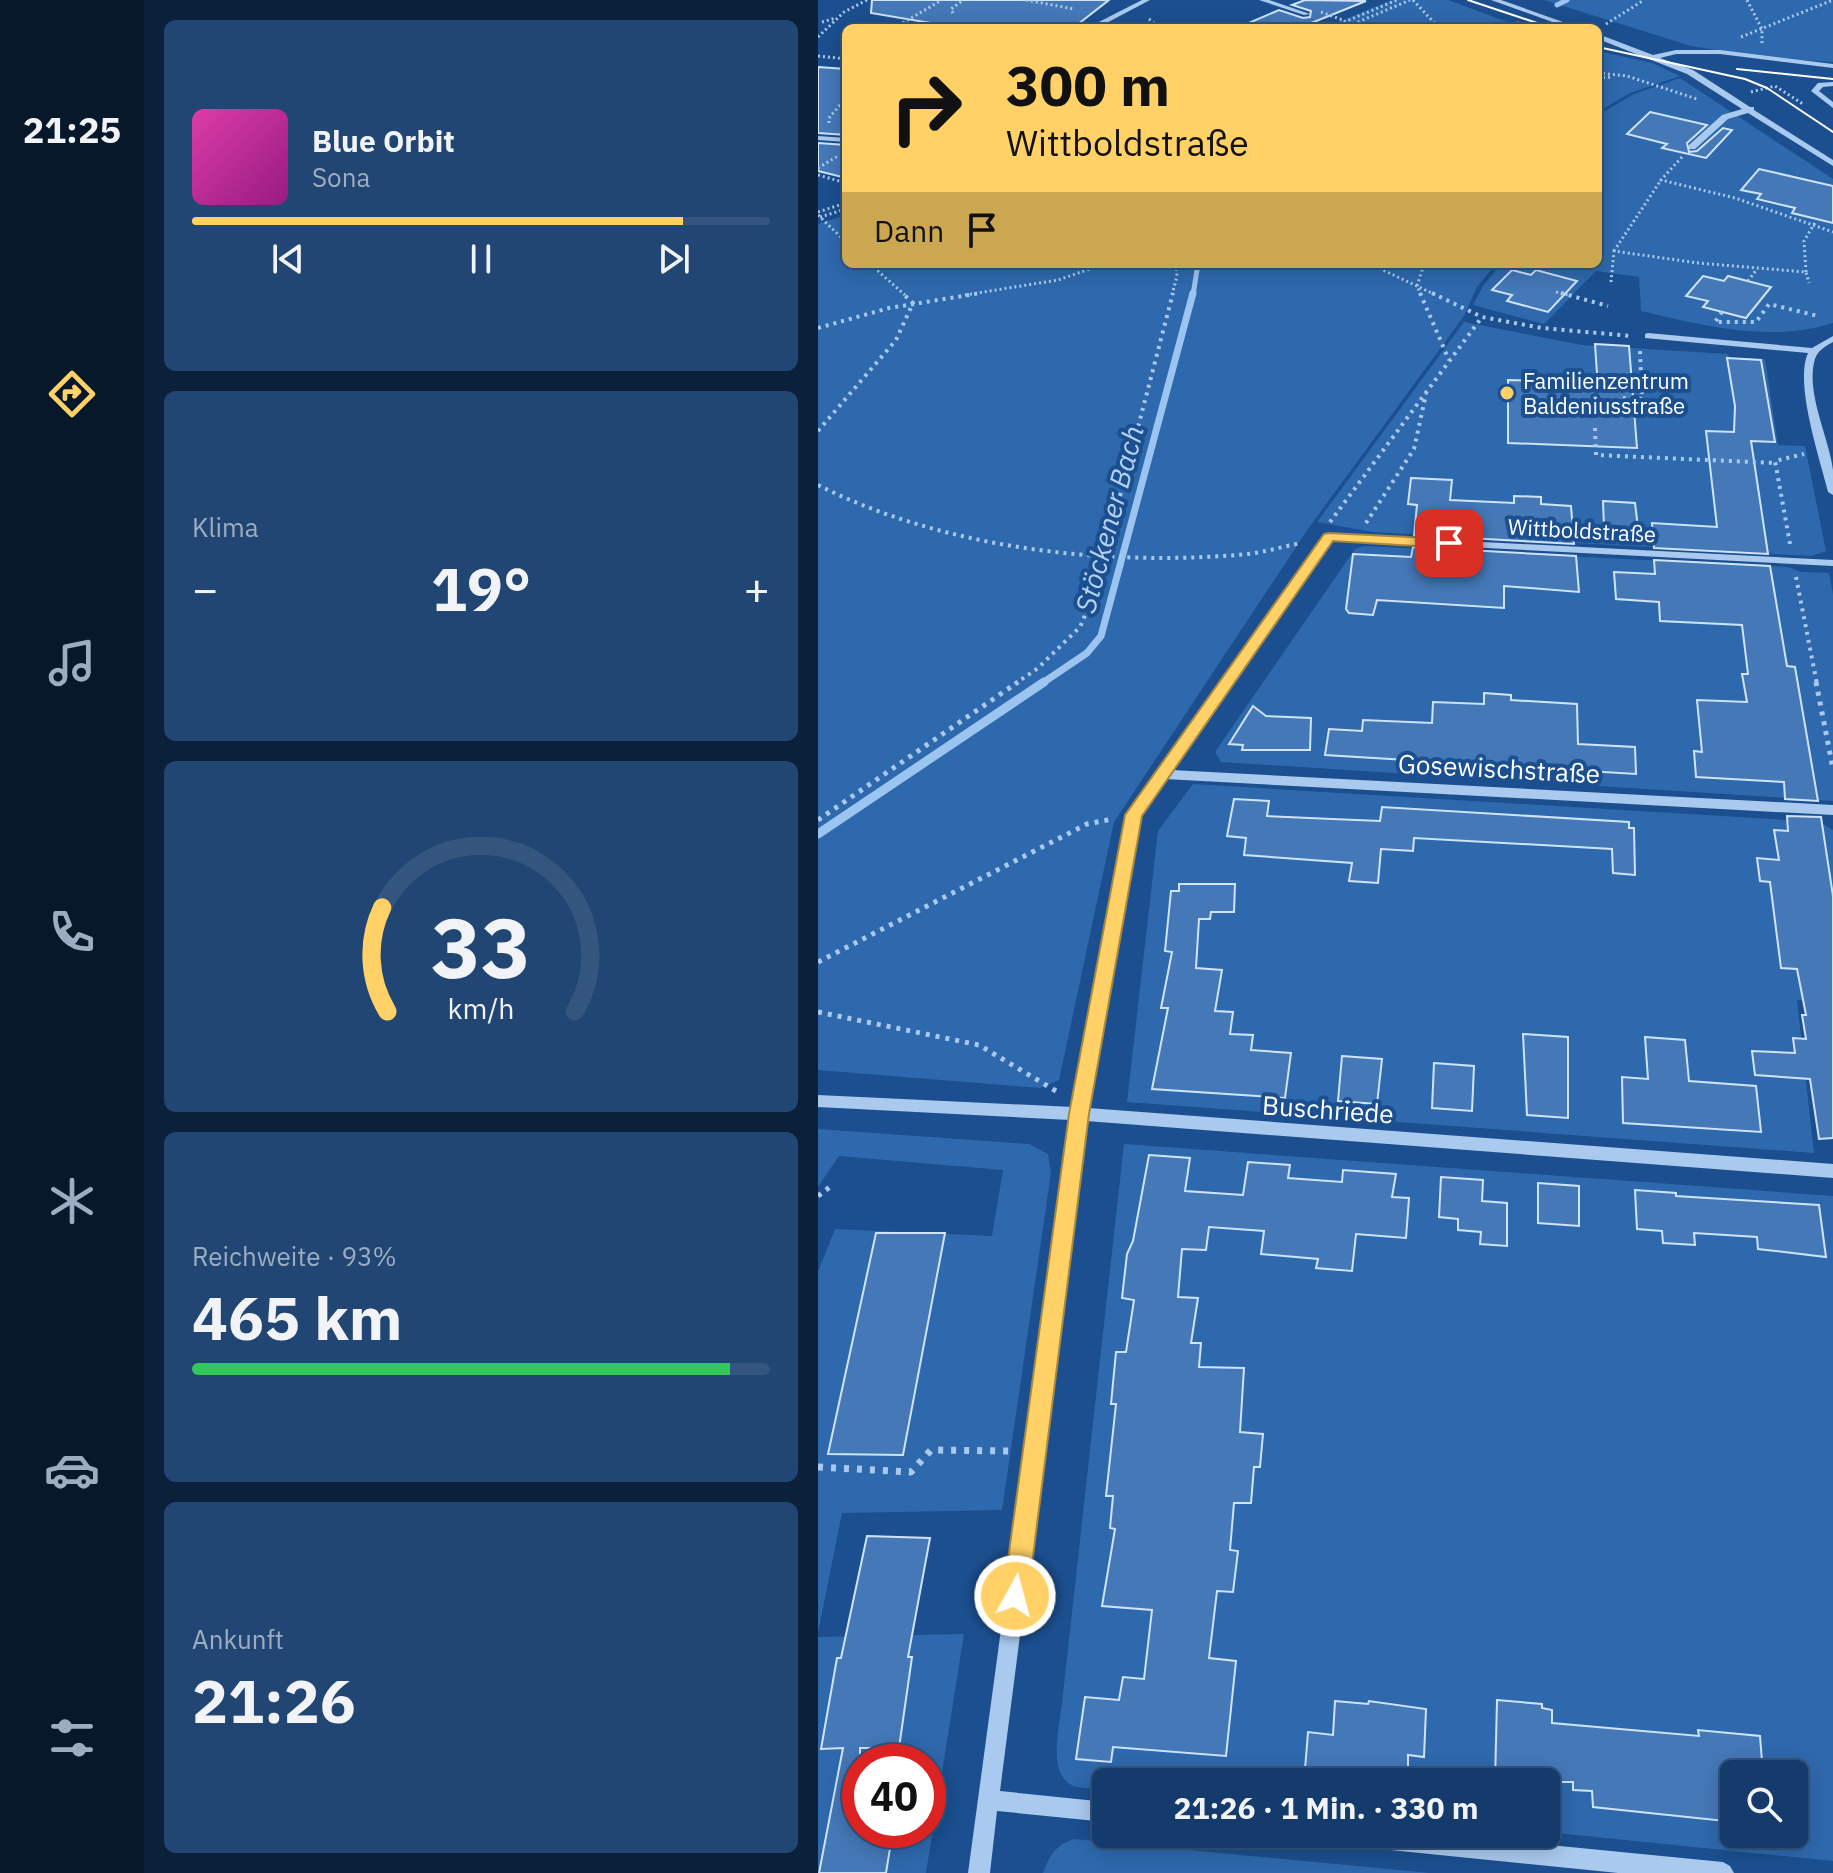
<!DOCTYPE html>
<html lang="de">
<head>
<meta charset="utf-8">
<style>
	:root { --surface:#143b6b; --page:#214673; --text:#f1f3f6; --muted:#9dadc1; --line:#33557e; --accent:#ffd166 }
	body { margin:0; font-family:"IBM Plex Sans",sans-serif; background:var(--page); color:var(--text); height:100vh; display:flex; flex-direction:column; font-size:30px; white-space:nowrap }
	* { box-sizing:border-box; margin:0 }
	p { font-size:26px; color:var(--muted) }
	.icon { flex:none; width:44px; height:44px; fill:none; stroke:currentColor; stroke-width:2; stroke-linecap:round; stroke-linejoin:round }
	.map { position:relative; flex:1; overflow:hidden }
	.side { display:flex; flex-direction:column; gap:20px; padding:20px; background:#0b203b; width:674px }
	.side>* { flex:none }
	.hud { position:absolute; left:24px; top:24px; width:760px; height:244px; border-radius:12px; box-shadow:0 4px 20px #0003,0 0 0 2px var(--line); background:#ffd166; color:#111; overflow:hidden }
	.fabs { position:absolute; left:902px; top:1760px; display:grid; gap:16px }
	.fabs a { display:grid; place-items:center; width:88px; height:88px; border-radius:12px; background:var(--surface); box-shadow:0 4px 20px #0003,0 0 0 2px var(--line); font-size:40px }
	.speed { position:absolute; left:24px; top:1744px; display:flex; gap:16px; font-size:40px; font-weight:700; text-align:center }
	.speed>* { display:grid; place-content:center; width:104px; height:104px; border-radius:50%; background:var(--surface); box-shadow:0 4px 20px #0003,0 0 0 2px var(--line); line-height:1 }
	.speed .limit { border:12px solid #d22; background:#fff; color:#111 }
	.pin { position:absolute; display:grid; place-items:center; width:68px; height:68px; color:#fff; margin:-34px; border-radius:16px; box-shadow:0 4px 12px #0006 }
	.me { position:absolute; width:88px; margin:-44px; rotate:7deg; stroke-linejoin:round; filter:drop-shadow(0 0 6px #0008) }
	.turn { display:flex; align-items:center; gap:28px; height:168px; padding:0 32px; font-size:36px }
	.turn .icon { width:104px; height:104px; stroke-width:2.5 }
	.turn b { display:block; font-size:56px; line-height:68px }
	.then { display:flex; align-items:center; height:76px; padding:0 32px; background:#0003; gap:16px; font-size:30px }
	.big { font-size:60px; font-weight:800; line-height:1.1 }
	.side .tile { flex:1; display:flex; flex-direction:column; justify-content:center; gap:12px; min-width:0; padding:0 28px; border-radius:12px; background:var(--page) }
	.side .dial { align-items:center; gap:0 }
	.dial svg { height:208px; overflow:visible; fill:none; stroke:var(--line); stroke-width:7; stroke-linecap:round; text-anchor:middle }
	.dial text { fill:var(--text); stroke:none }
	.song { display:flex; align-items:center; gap:24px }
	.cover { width:96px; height:96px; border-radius:12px; background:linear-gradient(135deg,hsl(320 70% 55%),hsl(310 70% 35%)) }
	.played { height:8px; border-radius:4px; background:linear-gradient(90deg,var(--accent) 85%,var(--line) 85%) }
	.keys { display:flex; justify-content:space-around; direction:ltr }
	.heat { display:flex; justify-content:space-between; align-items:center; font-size:44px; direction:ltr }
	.charge { height:12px; border-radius:6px; background:linear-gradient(90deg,#34c759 93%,var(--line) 0) }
	.trip { position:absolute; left:274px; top:1768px; width:468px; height:80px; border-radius:12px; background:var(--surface); box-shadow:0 4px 20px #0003,0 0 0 2px var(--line); font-weight:800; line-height:80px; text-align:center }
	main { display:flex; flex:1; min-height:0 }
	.tabs { display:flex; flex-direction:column; width:144px; justify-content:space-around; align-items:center; background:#08182b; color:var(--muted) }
	.tabs .icon { width:56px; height:56px }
	.tabs .active { color:var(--accent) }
	.tabs b { font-size:36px; color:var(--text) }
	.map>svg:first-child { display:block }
	.green { fill:#2e69ad; fill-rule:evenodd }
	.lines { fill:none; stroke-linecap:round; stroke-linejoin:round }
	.stream-far2 { stroke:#9cc4f0; stroke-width:5 }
	.stream-far1 { stroke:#9cc4f0; stroke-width:7 }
	.stream { stroke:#9cc4f0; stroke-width:9 }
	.building { fill:#4478b7; stroke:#cfe3fa; stroke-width:2 }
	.path-far3 { stroke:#a9c9ee; stroke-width:3; stroke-dasharray:2 3; stroke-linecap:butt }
	.path-far2 { stroke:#a9c9ee; stroke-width:4; stroke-dasharray:3 5; stroke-linecap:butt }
	.path-far1 { stroke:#a9c9ee; stroke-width:5; stroke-dasharray:4 6; stroke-linecap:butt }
	.path { stroke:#a9c9ee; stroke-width:7; stroke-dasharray:5 8; stroke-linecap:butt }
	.minor { fill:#a9c9ee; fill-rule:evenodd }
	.tram { stroke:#fff; stroke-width:2 }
	.route { fill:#ffd166; stroke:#a68842; stroke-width:2 }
	.poi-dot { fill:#ffd166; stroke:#1b4f8f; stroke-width:3 }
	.labels { text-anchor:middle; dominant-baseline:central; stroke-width:8; stroke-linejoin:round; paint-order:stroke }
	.far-poi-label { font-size:22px; fill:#fff; stroke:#1b4f8f; text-anchor:start }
	.far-street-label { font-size:22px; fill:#fff; stroke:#1b4f8f }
	.street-label { font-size:26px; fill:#fff; stroke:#1b4f8f }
	.water-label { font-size:28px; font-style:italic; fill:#b5d3f5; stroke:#1b4f8f }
</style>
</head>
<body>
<main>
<nav class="tabs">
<b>21:25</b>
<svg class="icon active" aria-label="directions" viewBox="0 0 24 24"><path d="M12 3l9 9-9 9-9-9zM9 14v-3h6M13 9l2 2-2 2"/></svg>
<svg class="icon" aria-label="music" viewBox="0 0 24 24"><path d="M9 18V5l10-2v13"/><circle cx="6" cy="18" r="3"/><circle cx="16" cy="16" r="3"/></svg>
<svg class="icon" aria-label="phone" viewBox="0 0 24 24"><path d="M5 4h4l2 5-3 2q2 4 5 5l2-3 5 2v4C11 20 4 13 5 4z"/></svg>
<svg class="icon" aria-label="climate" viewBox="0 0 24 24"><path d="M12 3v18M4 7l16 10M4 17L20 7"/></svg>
<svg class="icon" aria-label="car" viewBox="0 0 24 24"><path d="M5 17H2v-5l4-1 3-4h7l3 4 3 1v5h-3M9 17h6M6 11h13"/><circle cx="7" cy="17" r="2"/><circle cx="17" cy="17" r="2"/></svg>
<svg class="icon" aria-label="filters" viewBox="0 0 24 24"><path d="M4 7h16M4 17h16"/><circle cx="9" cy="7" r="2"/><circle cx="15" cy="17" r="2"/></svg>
</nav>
<section class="side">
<div class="tile">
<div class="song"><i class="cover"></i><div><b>Blue Orbit</b><p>Sona</p></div></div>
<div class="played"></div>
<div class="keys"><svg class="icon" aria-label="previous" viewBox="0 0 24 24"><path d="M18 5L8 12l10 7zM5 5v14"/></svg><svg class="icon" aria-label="pause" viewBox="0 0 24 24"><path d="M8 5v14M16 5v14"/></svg><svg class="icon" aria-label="next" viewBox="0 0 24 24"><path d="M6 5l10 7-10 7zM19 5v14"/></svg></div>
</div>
<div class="tile"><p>Klima</p>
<div class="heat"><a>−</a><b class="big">19°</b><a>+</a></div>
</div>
<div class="tile dial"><svg viewBox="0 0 100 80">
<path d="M14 69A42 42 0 1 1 86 69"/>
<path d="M14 69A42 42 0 0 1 12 29" stroke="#ffd166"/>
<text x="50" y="56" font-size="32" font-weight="700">33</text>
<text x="50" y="72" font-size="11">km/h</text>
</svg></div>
<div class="tile"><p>Reichweite · 93%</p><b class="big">465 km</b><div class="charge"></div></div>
<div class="tile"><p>Ankunft</p><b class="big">21:26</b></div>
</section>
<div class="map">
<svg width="1015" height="1873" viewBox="0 0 1015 1873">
	<rect width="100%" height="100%" fill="#1b4f8f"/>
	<g class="green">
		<polygon points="574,0 630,0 706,28 506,28"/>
		<polygon points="726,0 1015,0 1015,62 951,58 873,46"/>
		<polygon points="780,51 834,63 862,76 812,93 780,112"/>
		<path d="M862 78 1015 179V323C952 343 886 326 823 311L821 277 778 271 726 324 655 305 665 286 683 264H780V144L783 140 780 138V115L816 94Z"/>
		<polygon points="28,215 28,264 678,264 659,287 646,316 490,529 296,822 241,1080 222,1088 0,1070 0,224"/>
		<polygon points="646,322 764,345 910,354 911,358 947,359 960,445 987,446 1008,551 993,556 555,532 499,522"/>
		<polygon points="546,546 970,567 983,572 1011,573 1015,594 1015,801 403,762 397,752 537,549"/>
		<polygon points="375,784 1002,822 1015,830 1015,1002 979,1000 996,1153 309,1102 340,831"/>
		<polygon points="0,1129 211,1144 230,1154 233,1173 184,1510 24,1513 0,1633 0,1272 17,1229 174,1236 185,1170 21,1156 0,1187"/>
		<path d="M306 1144 1015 1196V1861L728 1832V1782H288V1789C278 1788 265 1789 256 1786 228 1776 242 1725 244 1703ZM916 1774H976V1834H916Z"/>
		<path d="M146 1634 108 1873H0V1637ZM42 1762H110V1830H42Z"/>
		<path d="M256 1839 612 1873H225C232 1855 237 1845 256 1839Z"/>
	</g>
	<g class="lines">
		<g class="stream-far2">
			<polyline points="739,5 749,0"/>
			<polyline points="693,28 700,24"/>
			<polyline points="375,295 380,264"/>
		</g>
		<polyline class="stream-far1" points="223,684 269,653 283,636 375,293"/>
		<polyline class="stream" points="0,834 226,682"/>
	</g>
	<g class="building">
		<polygon points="54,0 291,0 255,28 142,28 53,13"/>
		<polygon points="487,0 548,1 481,28 419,28 461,10 485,18 492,17 493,11 474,5"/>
		<polygon points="0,67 28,69 28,135 0,133"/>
		<polygon points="832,112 889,125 869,143 871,152 879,151 905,128 914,130 888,158 844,148 849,144 809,134"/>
		<polygon points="0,143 28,145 28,178 0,171"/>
		<polygon points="941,169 1015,186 1015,223 974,213 977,208 939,199 943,194 923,190"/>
		<polygon points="694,270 713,275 718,270 759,281 730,312 689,301 694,295 674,290"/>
		<polygon points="885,276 906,281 910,276 953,287 928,318 885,307 890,301 868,296"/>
		<polygon points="777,344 811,346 819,448 690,443 690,380 721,381 722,387 780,389"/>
		<polygon points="909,358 943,360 957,442 933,441 950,554 836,548 834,523 899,527 888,431 916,432 917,406"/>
		<polygon points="593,478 634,480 632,500 696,503 696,496 723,497 723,504 753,506 756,544 596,535 599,505 590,504"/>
		<polygon points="785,501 817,503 820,528 786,527"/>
		<polygon points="595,547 758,556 761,592 686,586 686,608 559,600 555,615 531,613 528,609 535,554 593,557"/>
		<polygon points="836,560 952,566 969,666 977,667 1000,801 967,799 966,782 878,777 876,751 884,752 879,700 929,702 924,674 930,674 924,625 842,621 841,602 798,599 796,572 837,574"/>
		<polygon points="666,693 693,695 693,700 759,704 760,744 817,747 818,774 507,755 511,729 544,731 545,720 614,723 615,702 666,704"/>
		<polygon points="435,706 448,716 493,718 492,750 424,750 425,745 411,744"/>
		<polygon points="416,799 451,801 449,816 514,819 562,821 564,807 811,822 811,828 816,828 817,875 795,873 794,849 596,838 595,851 563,849 560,883 531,881 534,863 426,855 428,838 409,836"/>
		<polygon points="969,816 1003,817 1015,896 1015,1138 1001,1139 992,1079 937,1075 934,1051 977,1053 975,1038 988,1039 984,1015 988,1015 979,969 963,968 952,882 942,881 939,858 961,860 956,830 970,831"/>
		<polygon points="361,884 417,884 416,912 393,912 392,919 381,919 378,968 404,970 397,1011 415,1012 412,1034 435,1035 433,1050 473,1053 467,1098 334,1089 350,1008 343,1008 354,952 347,951 353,891 361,891"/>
		<polygon points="705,1034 750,1037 750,1118 709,1115"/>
		<polygon points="827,1037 867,1040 871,1081 938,1086 943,1132 805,1123 804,1077 830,1079"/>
		<polygon points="524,1056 564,1059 559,1104 520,1101"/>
		<polygon points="616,1063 656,1066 654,1111 614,1108"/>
		<polygon points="331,1155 372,1158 367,1191 425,1195 430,1162 472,1165 470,1178 524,1182 525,1170 578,1174 574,1197 591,1198 588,1238 538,1234 534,1271 498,1268 500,1259 443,1254 446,1231 391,1227 388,1250 364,1249 360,1297 380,1298 373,1343 383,1343 381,1367 426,1368 422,1432 445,1434 442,1467 436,1467 433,1503 416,1503 412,1550 420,1551 415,1592 399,1591 391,1658 418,1661 408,1756 295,1747 293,1762 258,1759 267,1697 301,1700 305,1677 326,1679 334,1610 284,1606 297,1529 292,1528 295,1496 288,1496 298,1404 293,1404 298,1352 308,1352 316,1300 304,1298 309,1254 315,1241"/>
		<polygon points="623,1177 665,1180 664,1201 689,1203 689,1246 662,1244 663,1232 640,1230 640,1219 621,1217"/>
		<polygon points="720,1183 761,1186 761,1226 720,1223"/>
		<polygon points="817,1190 858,1193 858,1196 1001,1205 1008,1257 940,1249 939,1237 876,1233 877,1245 845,1243 844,1231 819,1229"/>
		<polygon points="58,1233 127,1233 85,1455 10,1454"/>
		<polygon points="49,1536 112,1538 90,1657 94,1657 81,1748 42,1748 42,1830 75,1830 68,1873 1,1873 25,1748 3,1749 19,1658 23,1658"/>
		<polygon points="679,1700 724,1704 724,1708 734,1710 734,1723 881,1736 880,1730 942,1736 945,1774 916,1774 916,1822 775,1807 774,1791 755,1790 755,1782 677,1782"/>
		<polygon points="517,1701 550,1704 551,1701 608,1709 606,1757 590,1755 590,1782 486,1782 490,1732 515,1735"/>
	</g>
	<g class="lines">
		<g class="path-far3">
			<polyline points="208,0 256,9"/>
			<polyline points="595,0 621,28"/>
			<polyline points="929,0 944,29 944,43"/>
			<polyline points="503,12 527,21"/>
			<polyline points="135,13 133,9 145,0"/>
			<polyline points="331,19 342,28"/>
			<polyline points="4,22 18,18"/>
			<polyline points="86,23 115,28"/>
			<polyline points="788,24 826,0"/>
			<polyline points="76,28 124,0"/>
			<polyline points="428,28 437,23"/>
			<polyline points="512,28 579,0"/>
			<polyline points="526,28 592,0"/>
			<polyline points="0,37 26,12 49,0"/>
			<polyline points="923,37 1015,0"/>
			<polyline points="0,56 28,59"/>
			<polyline points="780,73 809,76 879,99"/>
			<polyline points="780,78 795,77"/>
			<polyline points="933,92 957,86 985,104"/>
			<polyline points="11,123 11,118 28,98"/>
			<polyline points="864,157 843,180 917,198 1015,232"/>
			<polyline points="0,168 20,156"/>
			<polyline points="0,175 28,183"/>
			<polyline points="0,212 28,203"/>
			<polyline points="0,215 28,242"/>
			<polyline points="2,217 28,209"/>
			<polyline points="796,251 843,180"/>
			<polyline points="52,264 87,295"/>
			<polyline points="552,264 618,295"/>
			<polyline points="988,272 986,241 998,221"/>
			<polyline points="930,281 939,269"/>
			<polyline points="793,282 796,251 880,263 988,272 991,283"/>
			<polyline points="738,292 750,295"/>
			<polyline points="147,295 240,280 286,264"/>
			<polyline points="354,295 359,276 358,264"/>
			<polyline points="603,295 599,286 606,264"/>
		</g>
		<g class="path-far2">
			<polyline points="602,293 631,360"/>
			<polyline points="614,293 664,317 724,328 813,336"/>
			<polyline points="743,293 790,306"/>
			<polyline points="904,312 897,322 938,322 951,304 1000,316"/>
			<polyline points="0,328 71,308 163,293"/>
			<polyline points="805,398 824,399 822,351"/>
			<polyline points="777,428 778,455 957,463"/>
			<polyline points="0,431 78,340 95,303 84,293"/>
			<path d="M0 485C127 549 288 567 430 554 448 552 466 546 484 543"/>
			<polyline points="512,522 664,317"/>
			<polyline points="548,523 596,449 608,394"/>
			<polyline points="972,544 957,461 986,454"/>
			<polyline points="978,577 999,684"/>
			<polyline points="197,684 220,668 262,627 277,592 355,293"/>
		</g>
		<g class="path-far1">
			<polyline points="998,682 1015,769"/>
			<polyline points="0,820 200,682"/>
			<polyline points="0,962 269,824 295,819"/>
			<polyline points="0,1012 161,1045 238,1091"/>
			<polyline points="0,1196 13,1186"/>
		</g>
		<polyline class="path" points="0,1467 93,1472 113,1450 193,1451"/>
		<g class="minor">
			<polygon points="324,0 332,0 279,28 269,28"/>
			<polygon points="441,0 451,0 492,14 486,15"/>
			<polygon points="673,0 683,0 762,28 751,28"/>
			<polygon points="780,34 835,55 858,50 902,50 1015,64 1015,68 902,54 858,54 842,58 875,70 932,107 936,107 936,110 1015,160 1015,166 930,113 910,119 877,149 871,149 871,145 904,115 924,109 869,74 780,39"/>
			<polygon points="1015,82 1015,86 1005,87 1001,91 1015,102 1015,108 993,91 1000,83"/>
			<polygon points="0,136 28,138 28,142 0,140"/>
			<path d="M830 333 994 348 1015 336V342C1008 346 1000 350 997 359 987 392 1011 437 1015 470 1015 478 1015 487 1015 495L1010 492C1002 459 976 383 990 353L827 338V334Z"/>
			<polygon points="511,534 1015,560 1015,566 514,540 353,770 1015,805 1015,815 347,779 321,816 270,1108 1015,1164 1015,1178 268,1121 182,1791 288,1802 288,1822 179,1811 172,1873 150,1873 252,1120 0,1107 0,1095 255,1107 308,815 507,535"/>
			<polygon points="503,1834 618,1834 905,1862 912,1866 916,1873 800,1873 513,1844 506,1841"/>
		</g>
		<g class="tram">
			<polyline points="650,0 734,28"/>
			<polyline points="780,47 927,79 949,88 1015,132"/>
			<polyline points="919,69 1015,79"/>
		</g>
	</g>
	<polygon class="route" points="511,533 631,539 638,543 631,548 515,541 324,816 271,1114 210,1596 206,1605 197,1609 189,1605 185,1596 251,1114 307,815 506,534"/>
	<circle class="poi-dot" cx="689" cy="393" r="8"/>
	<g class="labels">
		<g class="far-poi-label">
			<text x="705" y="380">Familienzentrum<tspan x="705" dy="25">Baldeniusstraße</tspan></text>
		</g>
		<g class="far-street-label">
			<text transform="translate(764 530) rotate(3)">Wittboldstraße</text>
		</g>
		<g class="street-label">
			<text transform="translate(681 768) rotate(3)">Gosewischstraße</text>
			<text transform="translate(510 1109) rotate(4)">Buschriede</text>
		</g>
		<g class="water-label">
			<text transform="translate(291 519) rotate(-75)">Stöckener Bach</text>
		</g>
	</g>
</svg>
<div class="fabs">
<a><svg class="icon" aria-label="search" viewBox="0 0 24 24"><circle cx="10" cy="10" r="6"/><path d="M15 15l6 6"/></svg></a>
</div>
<div class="speed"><div class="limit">40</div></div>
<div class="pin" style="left:631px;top:543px;background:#d93025"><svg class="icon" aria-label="arrive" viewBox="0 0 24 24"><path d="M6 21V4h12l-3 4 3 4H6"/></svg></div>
<svg class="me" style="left:197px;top:1596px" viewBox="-20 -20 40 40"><circle r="17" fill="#ffd166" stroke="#fff" stroke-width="3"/><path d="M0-11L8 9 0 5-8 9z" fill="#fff"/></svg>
<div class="trip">21:26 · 1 Min. · 330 m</div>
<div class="hud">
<div class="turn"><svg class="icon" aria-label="right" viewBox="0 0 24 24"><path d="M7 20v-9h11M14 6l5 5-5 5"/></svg><div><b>300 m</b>Wittboldstraße</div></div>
<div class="then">Dann<svg class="icon" aria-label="arrive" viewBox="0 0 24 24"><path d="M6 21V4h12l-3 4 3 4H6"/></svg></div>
</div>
</div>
</main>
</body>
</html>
